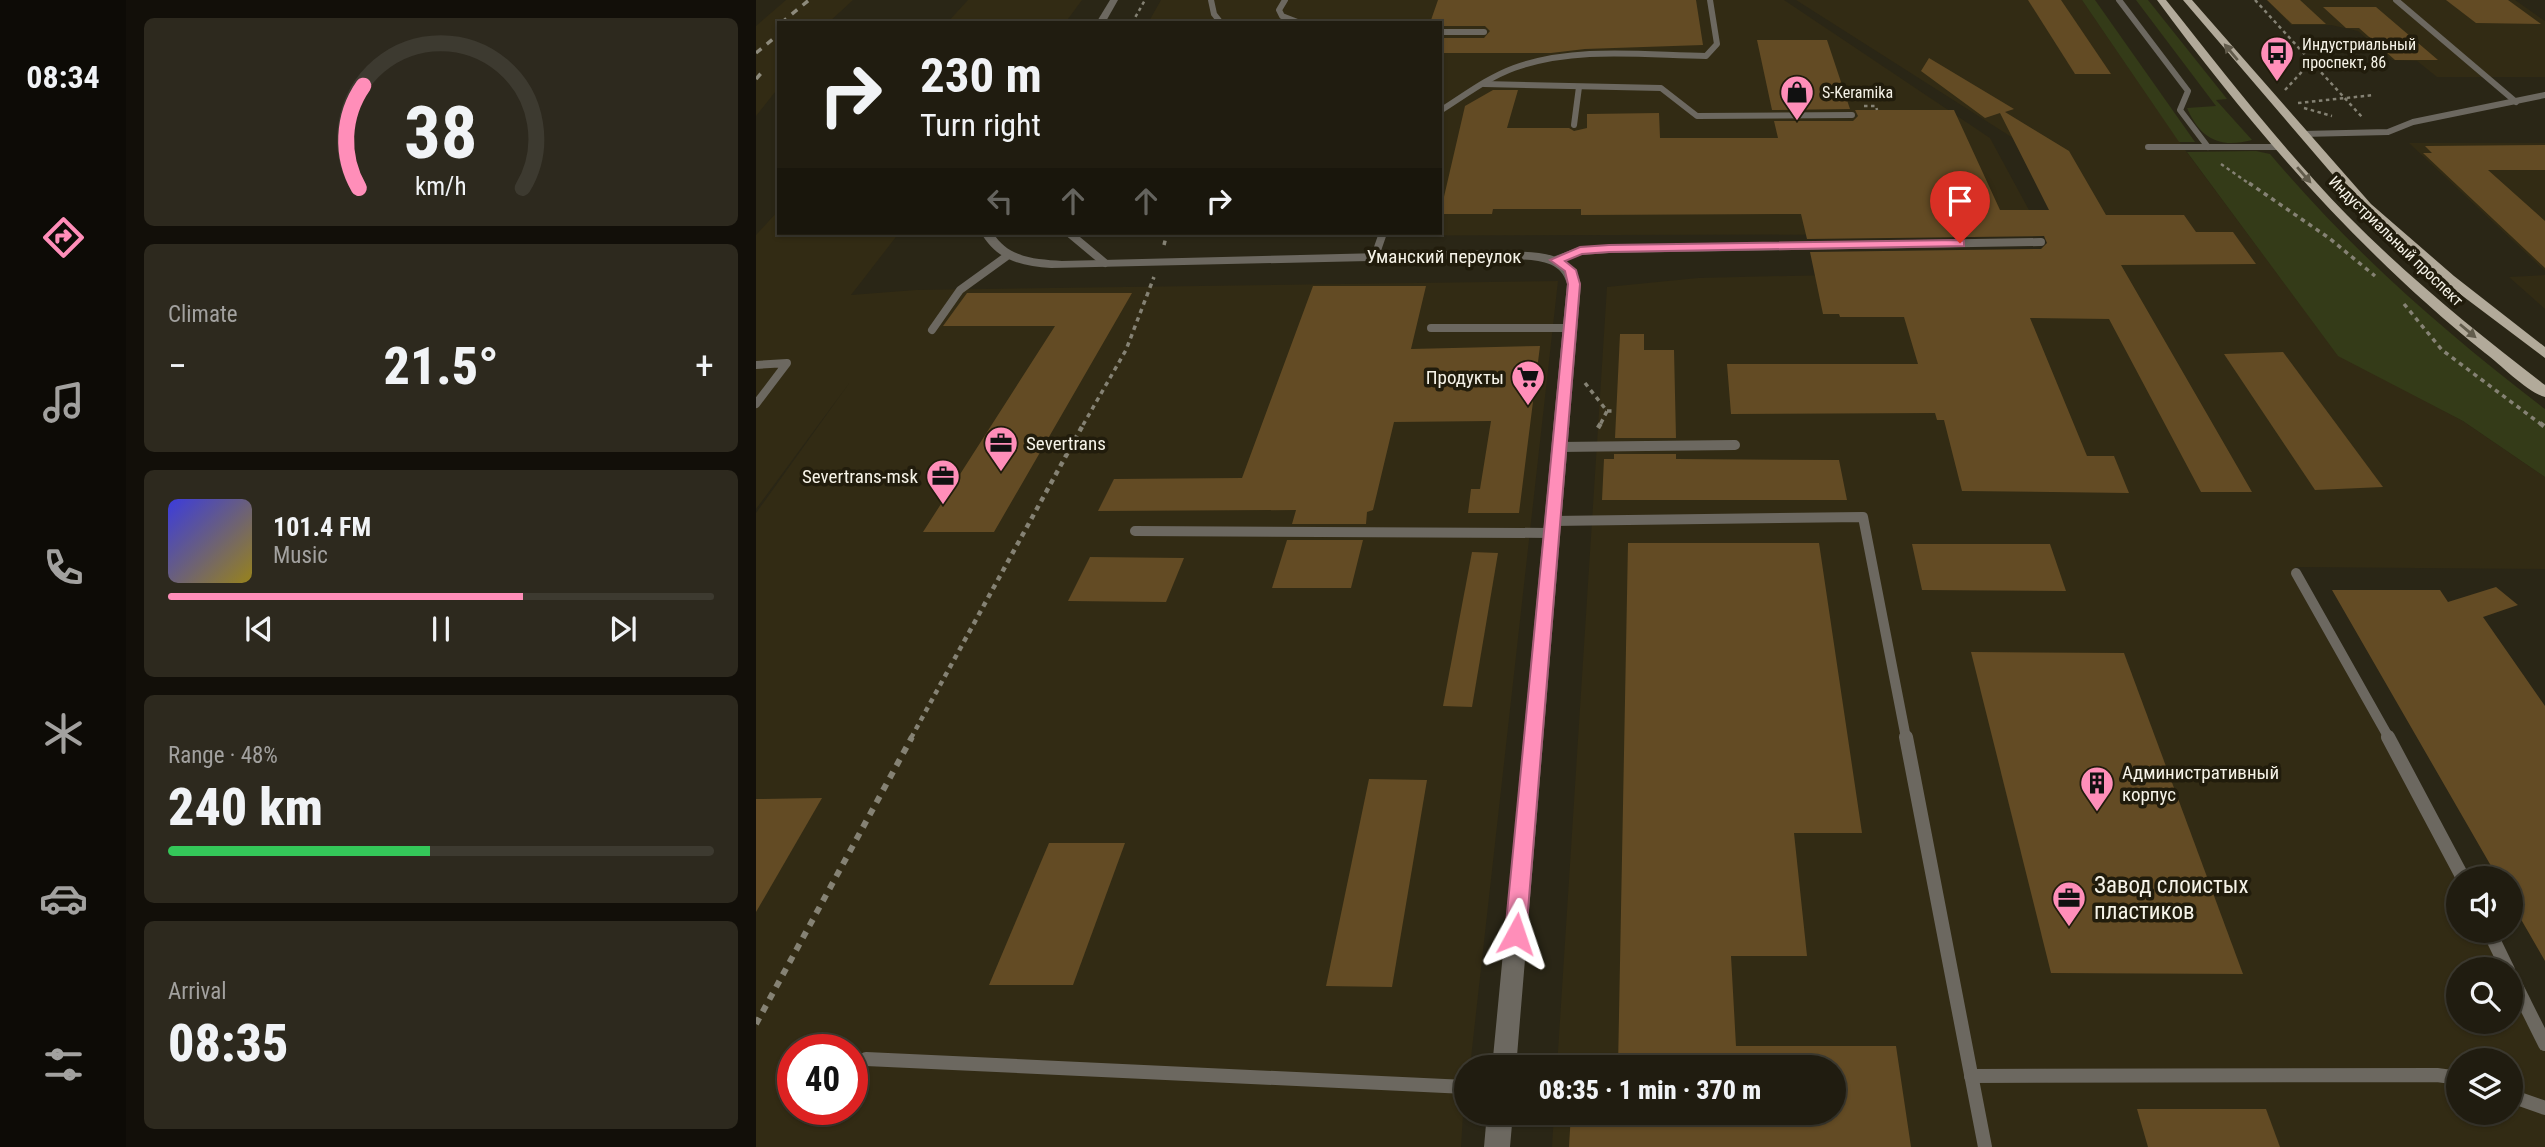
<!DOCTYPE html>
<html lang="en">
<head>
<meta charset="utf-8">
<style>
	:root { --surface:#201c10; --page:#2d291e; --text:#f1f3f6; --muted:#a2a19f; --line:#3d3a30; --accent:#ff8eb9 }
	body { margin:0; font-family:"Roboto Condensed",sans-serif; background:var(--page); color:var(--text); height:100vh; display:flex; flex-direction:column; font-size:26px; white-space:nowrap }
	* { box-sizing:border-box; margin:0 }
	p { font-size:23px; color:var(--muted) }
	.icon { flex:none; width:38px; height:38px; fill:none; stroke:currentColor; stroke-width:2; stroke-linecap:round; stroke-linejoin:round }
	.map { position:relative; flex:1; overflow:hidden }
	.side { display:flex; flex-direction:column; gap:18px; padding:18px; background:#120f09; width:630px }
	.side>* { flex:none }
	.banner { position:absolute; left:21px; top:21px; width:665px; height:214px; border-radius:0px; box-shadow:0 2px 5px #0004,0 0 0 2px var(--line); background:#201c10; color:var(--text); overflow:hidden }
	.tools { position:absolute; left:1690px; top:866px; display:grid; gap:14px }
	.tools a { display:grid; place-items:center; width:77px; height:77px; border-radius:50%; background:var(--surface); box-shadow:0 2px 5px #0004,0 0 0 2px var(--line); font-size:35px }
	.speed { position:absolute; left:21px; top:1034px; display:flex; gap:14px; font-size:35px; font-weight:700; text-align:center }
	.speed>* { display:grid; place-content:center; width:91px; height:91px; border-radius:50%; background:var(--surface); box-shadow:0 2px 5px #0004,0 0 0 2px var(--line); line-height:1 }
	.speed .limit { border:10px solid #d22; background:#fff; color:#111 }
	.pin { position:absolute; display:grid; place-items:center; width:60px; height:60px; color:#fff; margin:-72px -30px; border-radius:50% 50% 50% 0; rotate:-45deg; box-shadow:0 0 7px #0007 }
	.pin .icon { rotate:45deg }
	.me { position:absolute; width:77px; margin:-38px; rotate:5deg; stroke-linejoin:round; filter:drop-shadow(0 0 5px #0008) }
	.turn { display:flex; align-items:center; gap:24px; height:147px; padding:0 28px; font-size:32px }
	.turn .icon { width:91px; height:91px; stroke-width:2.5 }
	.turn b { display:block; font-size:49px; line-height:60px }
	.lanes { display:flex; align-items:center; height:66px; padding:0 28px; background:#0003; justify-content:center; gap:35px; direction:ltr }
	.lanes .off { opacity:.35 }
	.big { font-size:52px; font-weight:800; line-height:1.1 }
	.side .widget { flex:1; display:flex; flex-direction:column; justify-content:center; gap:10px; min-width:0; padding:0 24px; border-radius:10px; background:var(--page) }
	.side .dial { align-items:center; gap:0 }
	.dial svg { height:182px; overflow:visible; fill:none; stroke:var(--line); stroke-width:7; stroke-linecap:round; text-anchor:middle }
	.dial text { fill:var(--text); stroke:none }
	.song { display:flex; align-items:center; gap:21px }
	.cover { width:84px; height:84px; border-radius:10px; background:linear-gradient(135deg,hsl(240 70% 55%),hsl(50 70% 35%)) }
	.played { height:7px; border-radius:4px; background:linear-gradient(90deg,var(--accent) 65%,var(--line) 65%) }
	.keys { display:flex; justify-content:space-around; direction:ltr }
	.heat { display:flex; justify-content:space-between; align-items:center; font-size:38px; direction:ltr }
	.charge { height:10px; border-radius:5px; background:linear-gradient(90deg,#34c759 48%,var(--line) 0) }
	.trip { position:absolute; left:698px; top:1055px; width:392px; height:70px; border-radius:35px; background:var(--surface); box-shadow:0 2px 5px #0004,0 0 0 2px var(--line); font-weight:800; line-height:70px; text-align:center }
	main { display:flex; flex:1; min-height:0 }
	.tab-bar { display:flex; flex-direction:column; width:126px; justify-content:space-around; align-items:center; background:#0d0b06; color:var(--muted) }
	.tab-bar .icon { width:49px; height:49px }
	.tab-bar .selected { color:var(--accent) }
	.tab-bar b { font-size:32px; color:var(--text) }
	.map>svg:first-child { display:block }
	.built { fill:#322b14; fill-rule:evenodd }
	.green { fill:#343b18 }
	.building { fill:#634b24 }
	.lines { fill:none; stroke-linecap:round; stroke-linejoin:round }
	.path-far3 { stroke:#858274; stroke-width:2.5; stroke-dasharray:3.5 3.5; stroke-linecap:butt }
	.path-far2 { stroke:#858274; stroke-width:3.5; stroke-dasharray:4.5 4.5; stroke-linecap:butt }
	.path-far1 { stroke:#858274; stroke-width:4.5; stroke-dasharray:5 5; stroke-linecap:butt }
	.path { stroke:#858274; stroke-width:6; stroke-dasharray:7 7; stroke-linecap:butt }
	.service-far3 { stroke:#6c6860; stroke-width:6 }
	.service-far2 { stroke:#6c6860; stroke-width:8 }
	.service-far1 { stroke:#6c6860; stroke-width:10 }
	.service { stroke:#6c6860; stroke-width:14 }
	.tertiary { fill:#6c6860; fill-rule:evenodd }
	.primary { fill:#b2aa9a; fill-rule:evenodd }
	.rail { stroke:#8d8a7c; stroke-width:3.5; stroke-dasharray:7 7; stroke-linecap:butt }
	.oneway { fill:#625c4c }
	.route { fill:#ff8eb9; stroke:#a65c78; stroke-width:2 }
	.labels { text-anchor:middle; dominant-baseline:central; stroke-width:7; stroke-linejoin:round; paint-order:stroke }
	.far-poi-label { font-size:16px; fill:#f6f3e8; stroke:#211c0c; text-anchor:start }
	.far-street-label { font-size:16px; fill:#f6f3e8; stroke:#211c0c }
	.street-label { font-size:19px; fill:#f6f3e8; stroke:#211c0c }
	.poi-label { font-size:19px; fill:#f6f3e8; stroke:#211c0c; text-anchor:end }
	.near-poi-label { font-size:23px; fill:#f6f3e8; stroke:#211c0c; text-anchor:start }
</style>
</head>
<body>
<main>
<nav class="tab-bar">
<b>08:34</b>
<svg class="icon selected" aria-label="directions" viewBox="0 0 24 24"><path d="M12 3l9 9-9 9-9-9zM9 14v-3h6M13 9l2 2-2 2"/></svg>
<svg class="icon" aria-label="music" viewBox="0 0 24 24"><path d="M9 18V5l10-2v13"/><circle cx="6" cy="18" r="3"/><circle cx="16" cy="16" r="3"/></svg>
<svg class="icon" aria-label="phone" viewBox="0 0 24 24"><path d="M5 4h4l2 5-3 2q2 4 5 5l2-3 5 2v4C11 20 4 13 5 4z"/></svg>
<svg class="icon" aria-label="climate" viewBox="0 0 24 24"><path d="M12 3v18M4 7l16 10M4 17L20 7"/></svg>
<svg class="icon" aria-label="car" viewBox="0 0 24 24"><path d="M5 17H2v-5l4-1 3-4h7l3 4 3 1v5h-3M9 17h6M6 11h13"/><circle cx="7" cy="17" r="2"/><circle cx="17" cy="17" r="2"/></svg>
<svg class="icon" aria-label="filters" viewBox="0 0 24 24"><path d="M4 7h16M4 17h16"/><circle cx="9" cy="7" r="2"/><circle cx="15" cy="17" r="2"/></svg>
</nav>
<section class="side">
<div class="widget dial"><svg viewBox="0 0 100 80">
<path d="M14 69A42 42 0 1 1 86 69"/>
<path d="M14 69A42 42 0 0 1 16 24" stroke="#ff8eb9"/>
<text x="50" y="56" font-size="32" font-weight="700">38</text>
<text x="50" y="72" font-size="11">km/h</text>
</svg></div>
<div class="widget"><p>Climate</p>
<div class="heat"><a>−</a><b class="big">21.5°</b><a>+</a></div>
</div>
<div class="widget">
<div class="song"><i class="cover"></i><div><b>101.4 FM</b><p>Music</p></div></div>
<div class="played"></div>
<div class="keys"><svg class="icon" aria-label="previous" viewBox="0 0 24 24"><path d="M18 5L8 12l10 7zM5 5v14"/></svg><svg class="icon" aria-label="pause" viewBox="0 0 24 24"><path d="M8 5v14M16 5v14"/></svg><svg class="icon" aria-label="next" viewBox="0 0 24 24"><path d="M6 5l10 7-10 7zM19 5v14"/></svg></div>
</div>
<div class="widget"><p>Range · 48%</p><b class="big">240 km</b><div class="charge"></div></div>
<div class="widget"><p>Arrival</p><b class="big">08:35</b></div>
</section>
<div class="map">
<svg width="1789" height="1147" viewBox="0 0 1789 1147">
	<rect width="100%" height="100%" fill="#2a2616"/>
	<g class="built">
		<polygon points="30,0 97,0 72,23 23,23 23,87 0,116 0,26"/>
		<polygon points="212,0 326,0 309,23 191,23"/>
		<polygon points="405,0 1028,0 1234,138 1286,234 445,236 444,233 684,233 684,23 392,23"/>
		<path d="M1040 0H1326L1427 147 1582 355 1707 421 1789 477V569L1540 567 1707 878H1703V931H1735L1789 1031V1147H796L798 1113H1078V1068L801 1067 851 287 942 278 1327 269 1257 138ZM1703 970H1755V1022H1703ZM1703 1060H1755V1113H1703Z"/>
		<polygon points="1511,0 1759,0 1789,21 1789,77 1681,77 1661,61 1636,60 1602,31 1575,25 1535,25"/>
		<polygon points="1653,143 1789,143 1789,271"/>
		<path d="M23 210V233H143L95 295 160 290 802 281 714 1067 710 1068 705 1147H0V513L94 382 0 509V235ZM37 1050H96V1110H37Z"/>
		<polygon points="1789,275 1789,309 1753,277"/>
	</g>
	<g class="green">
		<polygon points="1326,0 1339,0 1439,142 1423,142"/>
		<path d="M1380 0H1392L1471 99 1460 100 1496 140C1463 149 1444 138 1431 108L1460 106Z"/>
		<path d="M1500 151 1514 154C1598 253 1687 331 1789 409V477L1707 421 1582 356 1431 152Z"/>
	</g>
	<g class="building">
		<polygon points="682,0 940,0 947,45 829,49 795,53 684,53 684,38 728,38 734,31 729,26 684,26 684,23 674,23"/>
		<polygon points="1272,0 1305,0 1355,74 1319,74"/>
		<polygon points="1511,0 1544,0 1570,24 1536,24"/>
		<polygon points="1690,0 1752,0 1785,24 1720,23"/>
		<polygon points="1567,7 1620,7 1682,60 1639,60 1603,28 1590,28"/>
		<polygon points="1001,40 1071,40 1094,109 1016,110"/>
		<polygon points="1173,58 1258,109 1249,112 1313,151 1350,215 1428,215 1440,232 1477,232 1500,264 1365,265 1496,492 1445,492 1353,319 1274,318 1331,456 1358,456 1373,493 1206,491 1188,420 1181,420 1179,413 975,414 971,364 1162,364 1148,317 1084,317 1083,314 1067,314 1054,252 1285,249 1291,243 1288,236 1051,239 1045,214 825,215 825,209 737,209 736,214 684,214 709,106 737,90 762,90 751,128 813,128 818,131 831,128 831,114 903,113 904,138 1022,138 1018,121 1097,121 1102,116 1099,110 1198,110 1244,210 1293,210 1244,113 1229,118 1165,71"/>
		<polygon points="1789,145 1789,170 1732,170 1789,221 1789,268 1667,153 1676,153 1669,146"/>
		<polygon points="557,286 670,286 655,349 784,346 763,513 712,513 715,489 724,489 735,421 638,422 617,510 611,512 610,524 536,524 540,510 342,511 358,479 486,478"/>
		<polygon points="211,293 376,293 238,532 167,532 299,326 187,326"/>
		<polygon points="864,334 888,334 888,350 918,350 920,438 859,438"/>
		<polygon points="1527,352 1627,487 1559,490 1468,354"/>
		<polygon points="858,454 920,454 920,459 1083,460 1091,500 846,500 848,459 858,459"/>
		<polygon points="531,540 607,540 595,588 516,588"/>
		<polygon points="872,543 1063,543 1106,833 1038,833 1051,956 975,956 980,1046 1140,1046 1155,1147 813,1147 815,1113 1078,1113 1078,1068 862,1068"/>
		<polygon points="1156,544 1294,544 1310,591 1166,590"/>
		<polygon points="716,552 742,553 716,707 687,706"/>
		<polygon points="334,557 428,558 410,602 312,601"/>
		<polygon points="1740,587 1762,605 1727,617 1789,706 1789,961 1755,902 1755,878 1742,878 1576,590 1684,590 1692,602"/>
		<polygon points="1215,652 1368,653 1487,974 1295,973"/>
		<polygon points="613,779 671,780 636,987 570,986"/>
		<polygon points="66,798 0,912 0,799"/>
		<polygon points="293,843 369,843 317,985 233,985"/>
		<polygon points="1381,1109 1510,1109 1524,1147 1392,1147"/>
	</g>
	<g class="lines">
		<g class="path-far3">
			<polyline points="1499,0 1606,117"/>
			<polyline points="376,23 389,0"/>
			<polyline points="1529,90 1554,63"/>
			<polyline points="1542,103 1618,95"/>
			<polyline points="1108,106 1120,106 1121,110"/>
			<polyline points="1548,108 1576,116"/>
			<polyline points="1465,164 1495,185"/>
		</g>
		<g class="path-far2">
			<polyline points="1493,183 1573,238 1619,276"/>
			<polyline points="408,245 411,233"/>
			<polyline points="1648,304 1686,350 1786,425"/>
			<polyline points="829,383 851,411 844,425"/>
			<polyline points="851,411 859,411"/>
			<polyline points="327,425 370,350 398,277"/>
		</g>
		<g class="path-far1">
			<polyline points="1784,423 1789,427"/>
			<polyline points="842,428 845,423"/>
			<polyline points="155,738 328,423"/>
		</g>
		<polyline class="path" points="0,1024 156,737"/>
		<g class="service-far3">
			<polyline points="455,0 458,14 465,23"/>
			<polyline points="529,0 523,10 526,16 544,23"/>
			<polyline points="1363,0 1432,91 1424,110 1452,147"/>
			<polyline points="1640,0 1760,102"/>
			<polyline points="684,32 728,32"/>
			<polyline points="728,84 905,88 941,116 1096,115"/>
			<path d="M684 111C708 96 731 78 758 68 819 46 887 55 950 56L961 44 954 0"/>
			<polyline points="818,125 823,87"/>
			<polyline points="1547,134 1632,132 1657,122 1789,95"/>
			<polyline points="1392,147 1524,147"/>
		</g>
		<g class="service-far2">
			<polyline points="313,233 349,263"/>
			<polyline points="619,256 627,233"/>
			<polyline points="800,260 824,251 853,249 1285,242"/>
			<polyline points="675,328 814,328"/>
			<polyline points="176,330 204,290 251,256"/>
			<polyline points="0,365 31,363 0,404"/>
		</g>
		<g class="service-far1">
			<polyline points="803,447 979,445"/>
			<polyline points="796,521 1107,517 1150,738"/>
			<polyline points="379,531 795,533"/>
			<polyline points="1540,573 1633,738"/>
		</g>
		<g class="service">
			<polyline points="1150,737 1229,1147"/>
			<polyline points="1632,737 1707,878"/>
			<polyline points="1733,931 1752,970"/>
			<polyline points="1755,976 1789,1044"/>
			<polyline points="110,1059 710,1087"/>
			<polyline points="1215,1076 1681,1075 1703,1078"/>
			<polyline points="1755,1096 1789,1108"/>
		</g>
		<g class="tertiary">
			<polygon points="354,0 362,0 349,23 340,23"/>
			<path d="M225 233H237C253 258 278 259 306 261L746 250C778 254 814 248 825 284L760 1068H736L811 284C804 256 771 261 746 258L295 268C264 266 241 260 225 233Z"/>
			<polygon points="731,1113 757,1113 754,1147 728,1147"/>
		</g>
		<g class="primary">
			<path d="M1401 0H1410C1468 73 1526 148 1591 215 1652 277 1720 332 1789 385V397C1771 392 1745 365 1729 353 1603 252 1497 130 1401 0Z"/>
			<polygon points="1427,0 1436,0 1615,204 1698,276 1789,347 1789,358 1688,282 1607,210"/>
		</g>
		<g class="rail">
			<polyline points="25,23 53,0"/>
			<polyline points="0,53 23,34"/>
			<polyline points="0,79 8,70"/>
		</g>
	</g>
	<defs><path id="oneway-solid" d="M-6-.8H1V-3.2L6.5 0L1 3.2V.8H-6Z" transform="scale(1.75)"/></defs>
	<g class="oneway">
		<use href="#oneway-solid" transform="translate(1475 52) rotate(-130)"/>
		<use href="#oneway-solid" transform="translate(1548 175) rotate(49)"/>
		<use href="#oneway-solid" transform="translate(1712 331) rotate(40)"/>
	</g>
	<polygon class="route" points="1204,240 1208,241 1208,246 853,252 826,254 809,261 820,270 824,284 770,934 767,941 760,944 752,941 749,934 812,284 809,271 794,260 824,247 853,245"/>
	<defs>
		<g id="bus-pin" transform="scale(1.75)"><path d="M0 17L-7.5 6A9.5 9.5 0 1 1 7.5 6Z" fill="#ff8eb9" stroke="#211c0c"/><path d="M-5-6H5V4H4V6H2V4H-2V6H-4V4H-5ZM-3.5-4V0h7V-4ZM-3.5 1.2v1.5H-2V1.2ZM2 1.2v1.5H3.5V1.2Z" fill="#111"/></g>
		<g id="shop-pin" transform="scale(1.75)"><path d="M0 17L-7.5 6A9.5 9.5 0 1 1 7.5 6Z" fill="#ff8eb9" stroke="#211c0c"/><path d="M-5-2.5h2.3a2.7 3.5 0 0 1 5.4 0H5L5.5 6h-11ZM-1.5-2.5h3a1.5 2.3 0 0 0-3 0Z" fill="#111"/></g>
		<g id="supermarket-pin" transform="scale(1.75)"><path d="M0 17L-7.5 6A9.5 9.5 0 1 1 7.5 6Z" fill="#ff8eb9" stroke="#211c0c"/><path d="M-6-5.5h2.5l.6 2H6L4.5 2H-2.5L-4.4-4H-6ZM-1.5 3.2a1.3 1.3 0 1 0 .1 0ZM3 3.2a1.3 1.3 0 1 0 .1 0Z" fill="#111"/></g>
		<g id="office-pin" transform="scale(1.75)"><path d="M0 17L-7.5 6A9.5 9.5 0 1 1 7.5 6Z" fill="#ff8eb9" stroke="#211c0c"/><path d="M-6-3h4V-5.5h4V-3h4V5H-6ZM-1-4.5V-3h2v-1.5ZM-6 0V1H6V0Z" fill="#111"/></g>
		<g id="building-pin" transform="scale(1.75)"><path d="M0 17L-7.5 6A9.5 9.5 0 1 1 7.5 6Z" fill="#ff8eb9" stroke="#211c0c"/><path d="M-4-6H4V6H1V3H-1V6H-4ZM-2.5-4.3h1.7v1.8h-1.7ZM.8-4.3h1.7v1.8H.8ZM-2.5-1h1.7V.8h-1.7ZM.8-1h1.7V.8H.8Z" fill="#111"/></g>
	</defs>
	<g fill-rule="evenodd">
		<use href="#bus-pin" x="1521" y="53"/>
		<use href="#shop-pin" x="1041" y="92"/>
		<use href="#supermarket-pin" x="772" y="377"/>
		<use href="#office-pin" x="245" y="443"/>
		<use href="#office-pin" x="187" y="476"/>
		<use href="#building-pin" x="1341" y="783"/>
		<use href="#office-pin" x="1313" y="898"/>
	</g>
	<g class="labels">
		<g class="far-poi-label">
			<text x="1546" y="44">Индустриальный<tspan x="1546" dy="18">проспект, 86</tspan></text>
			<text x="1066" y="92">S-Keramika</text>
		</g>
		<g class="far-street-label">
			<text transform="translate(1640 241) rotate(44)">Индустриальный проспект</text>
		</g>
		<g class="street-label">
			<text x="688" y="256">Уманский переулок</text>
		</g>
		<g class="poi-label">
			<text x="748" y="377">Продукты</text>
			<text x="270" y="443" text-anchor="start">Severtrans</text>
			<text x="162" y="476">Severtrans-msk</text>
			<text x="1366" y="772" text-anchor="start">Административный<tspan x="1366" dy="22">корпус</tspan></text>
		</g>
		<g class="near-poi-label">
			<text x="1338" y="885">Завод слоистых<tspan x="1338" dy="26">пластиков</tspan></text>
		</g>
	</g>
</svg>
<div class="tools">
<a><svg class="icon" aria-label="sound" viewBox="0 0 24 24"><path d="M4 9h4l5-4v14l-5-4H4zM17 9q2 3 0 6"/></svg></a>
<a><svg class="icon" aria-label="search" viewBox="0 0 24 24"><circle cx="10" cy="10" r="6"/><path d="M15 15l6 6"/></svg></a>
<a><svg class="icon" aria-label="layers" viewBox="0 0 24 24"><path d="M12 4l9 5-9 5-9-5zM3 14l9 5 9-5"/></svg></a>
</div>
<div class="speed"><div class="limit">40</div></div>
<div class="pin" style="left:1204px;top:243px;background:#d93025"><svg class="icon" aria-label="arrive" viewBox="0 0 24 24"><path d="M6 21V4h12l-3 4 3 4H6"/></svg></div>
<svg class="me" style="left:760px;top:934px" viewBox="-20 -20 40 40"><path d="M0-17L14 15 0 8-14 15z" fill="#ff8eb9" stroke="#fff" stroke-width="4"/></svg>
<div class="trip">08:35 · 1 min · 370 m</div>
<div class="banner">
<div class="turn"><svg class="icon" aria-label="right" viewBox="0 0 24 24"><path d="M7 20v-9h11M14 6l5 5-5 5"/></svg><div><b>230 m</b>Turn right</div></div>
<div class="lanes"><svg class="icon off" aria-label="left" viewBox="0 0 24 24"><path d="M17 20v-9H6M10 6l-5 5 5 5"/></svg><svg class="icon off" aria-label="ahead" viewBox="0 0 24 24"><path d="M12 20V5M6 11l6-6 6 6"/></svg><svg class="icon off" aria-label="ahead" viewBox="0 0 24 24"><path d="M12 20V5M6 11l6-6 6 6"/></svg><svg class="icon" aria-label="right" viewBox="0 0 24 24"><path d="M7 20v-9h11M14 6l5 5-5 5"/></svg></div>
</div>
</div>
</main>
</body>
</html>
